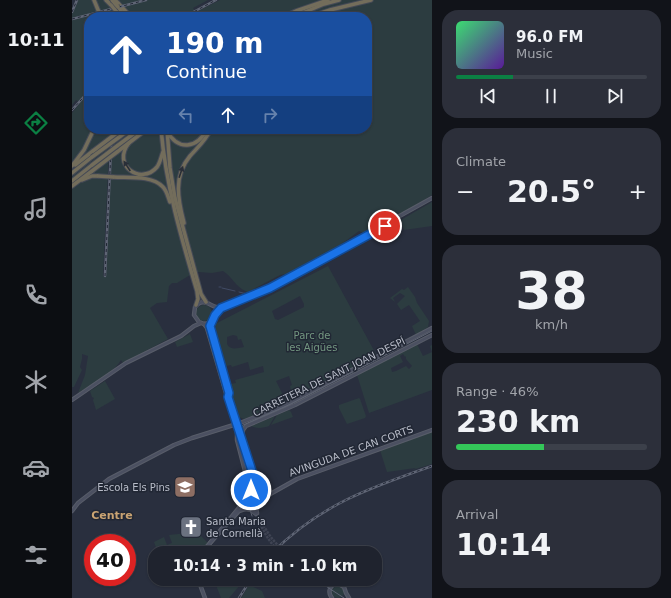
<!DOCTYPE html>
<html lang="en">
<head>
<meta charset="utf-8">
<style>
	:root { --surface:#1f232e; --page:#2c2f3a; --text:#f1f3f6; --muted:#a1a4aa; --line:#3c404a; --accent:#0b8043 }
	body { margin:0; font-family:"DejaVu Sans",sans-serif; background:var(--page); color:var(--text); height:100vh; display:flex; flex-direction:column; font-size:15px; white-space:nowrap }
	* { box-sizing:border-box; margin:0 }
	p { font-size:13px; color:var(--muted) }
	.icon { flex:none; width:22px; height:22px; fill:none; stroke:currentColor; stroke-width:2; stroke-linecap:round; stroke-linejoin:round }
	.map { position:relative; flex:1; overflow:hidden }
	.sheet { display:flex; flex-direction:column; gap:10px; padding:10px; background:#111319; width:239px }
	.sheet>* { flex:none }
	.top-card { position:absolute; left:12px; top:12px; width:288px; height:122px; border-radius:16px; box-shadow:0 1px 3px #0004,0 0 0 1px var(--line); background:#1a4fa0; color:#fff; overflow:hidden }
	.speed { position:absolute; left:12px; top:534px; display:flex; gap:8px; font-size:20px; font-weight:700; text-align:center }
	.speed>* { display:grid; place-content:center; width:52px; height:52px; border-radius:50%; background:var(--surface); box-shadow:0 1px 3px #0004,0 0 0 1px var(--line); line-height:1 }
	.speed .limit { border:6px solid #d22; background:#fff; color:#111 }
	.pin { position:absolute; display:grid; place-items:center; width:34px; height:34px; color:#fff; margin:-17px; border:2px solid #fff; border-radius:50%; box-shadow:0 1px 4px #0007 }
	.me { position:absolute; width:44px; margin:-22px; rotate:0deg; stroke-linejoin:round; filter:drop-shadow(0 0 3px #0008) }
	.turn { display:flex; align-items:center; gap:14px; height:84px; padding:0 16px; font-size:18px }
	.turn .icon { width:52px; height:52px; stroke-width:2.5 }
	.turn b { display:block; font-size:28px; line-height:34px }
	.lanes { display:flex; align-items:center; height:38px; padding:0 16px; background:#0003; justify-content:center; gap:20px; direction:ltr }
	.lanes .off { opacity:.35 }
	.big { font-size:30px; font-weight:700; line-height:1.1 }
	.sheet .card { flex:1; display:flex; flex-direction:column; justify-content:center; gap:6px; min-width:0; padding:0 14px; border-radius:16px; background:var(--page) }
	.sheet .dial { align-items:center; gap:0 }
	.dial b { font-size:52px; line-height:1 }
	.song { display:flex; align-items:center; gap:12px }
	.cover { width:48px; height:48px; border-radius:6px; background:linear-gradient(135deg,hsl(140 70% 55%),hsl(270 70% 35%)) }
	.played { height:4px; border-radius:2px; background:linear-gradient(90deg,var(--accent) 30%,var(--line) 30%) }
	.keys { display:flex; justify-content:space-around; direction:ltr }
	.heat { display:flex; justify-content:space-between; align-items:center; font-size:22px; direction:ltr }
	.charge { height:6px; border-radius:3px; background:linear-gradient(90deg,#34c759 46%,var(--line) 0) }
	.trip { position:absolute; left:76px; top:546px; width:234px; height:40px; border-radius:16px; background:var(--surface); box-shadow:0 1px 3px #0004,0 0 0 1px var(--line); font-weight:700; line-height:40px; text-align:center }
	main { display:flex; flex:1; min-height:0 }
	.tabs { display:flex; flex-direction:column; width:72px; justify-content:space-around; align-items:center; background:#0c0e12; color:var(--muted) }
	.tabs .icon { width:28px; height:28px }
	.tabs .on { color:var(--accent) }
	.tabs b { font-size:18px; color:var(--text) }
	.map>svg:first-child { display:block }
	.green { fill:#2c3c40; fill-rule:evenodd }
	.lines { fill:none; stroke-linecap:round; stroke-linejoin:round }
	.stream { stroke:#414b65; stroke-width:1 }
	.secondary-tunnel { stroke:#3f4453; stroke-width:2.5; stroke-dasharray:2.5 1; stroke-linecap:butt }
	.secondary-casing { stroke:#585d69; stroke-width:4.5 }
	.highway-casing { stroke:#454a56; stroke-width:5.5 }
	.secondary { stroke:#4b5061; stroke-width:2.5 }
	.highway { stroke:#736d5b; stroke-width:3.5 }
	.tram { stroke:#5f6575; stroke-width:1 }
	.rail-casing { stroke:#5f6575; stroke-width:2.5 }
	.rail { stroke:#212734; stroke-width:1; stroke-dasharray:3; stroke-linecap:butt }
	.highway-bridge-casing { stroke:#454a56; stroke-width:5.5; stroke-linecap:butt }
	.highway-bridge { stroke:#736d5b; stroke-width:3.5 }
	.oneway { fill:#292e38 }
	.route-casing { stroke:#114b97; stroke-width:10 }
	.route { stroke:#1a73e8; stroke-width:7 }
	.labels { text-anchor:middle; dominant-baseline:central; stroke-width:3; stroke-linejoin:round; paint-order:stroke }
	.park-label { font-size:10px; fill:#739780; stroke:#212734 }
	.street-label { font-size:10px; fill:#b9bdc9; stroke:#212734 }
	.poi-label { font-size:10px; fill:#b9bdc9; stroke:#212734; text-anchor:end }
	.neighbourhood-label { font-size:11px; font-weight:bold; fill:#caa473; stroke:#212734 }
</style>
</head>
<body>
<main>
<nav class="tabs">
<b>10:11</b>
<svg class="icon on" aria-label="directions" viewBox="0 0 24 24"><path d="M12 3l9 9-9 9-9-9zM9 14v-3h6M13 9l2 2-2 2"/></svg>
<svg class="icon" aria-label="music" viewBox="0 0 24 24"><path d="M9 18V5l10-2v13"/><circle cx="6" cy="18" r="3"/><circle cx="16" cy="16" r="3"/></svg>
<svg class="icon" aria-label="phone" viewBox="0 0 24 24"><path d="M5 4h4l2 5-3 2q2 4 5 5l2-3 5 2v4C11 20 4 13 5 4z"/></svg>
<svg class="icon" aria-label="climate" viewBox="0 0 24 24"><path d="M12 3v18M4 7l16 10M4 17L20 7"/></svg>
<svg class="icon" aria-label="car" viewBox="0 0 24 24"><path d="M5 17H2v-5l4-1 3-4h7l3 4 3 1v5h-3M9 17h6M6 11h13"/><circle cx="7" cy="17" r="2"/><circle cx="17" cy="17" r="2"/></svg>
<svg class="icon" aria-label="filters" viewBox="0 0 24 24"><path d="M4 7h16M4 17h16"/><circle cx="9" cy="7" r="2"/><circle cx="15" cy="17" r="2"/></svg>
</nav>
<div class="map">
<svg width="360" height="598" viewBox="0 0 360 598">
	<rect width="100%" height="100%" fill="#292f3e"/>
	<g class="green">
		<path d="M6 0H41L40 17H17V129H38L31 276H34L41 129H295V17H43L44 0H136L121 8 124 12 148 0H360V195L341 207 298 230 292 233 287 231 256 254 242 259 219 273 208 275 178 291 175 292C162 286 161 277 151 271L140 273 127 272 118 275 105 283H100L97 286 95 302 85 303 78 308 96 339 51 363 49 360C41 374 19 385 6 393L13 375 16 356 10 354V359L8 367 10 370 2 387H0V113L8 103 4 100 0 105V14Z"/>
		<polygon points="360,202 360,226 332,230 327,221"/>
		<path d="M256 266 305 356 262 378 260 377 222 396 223 398 217 401 216 399 205 404V406L173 419 166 417 150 360 152 357 148 354 142 329H144L143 324ZM228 296 232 304V307L206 320 203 319 200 311ZM161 335 165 336 166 340 169 339 172 347C165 348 159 351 155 344V337ZM176 362 178 370 191 366 192 372 163 380 164 383 159 384 154 366 159 365 160 367ZM217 376 220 385 218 386 219 391 211 395 204 381Z"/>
		<polygon points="336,287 343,297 345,303 357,321 356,327 344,335 340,326 348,321 337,305 329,310 325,304 333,296 328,293 321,298 323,302 318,298 330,289 332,290"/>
		<circle cx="132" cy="313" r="8"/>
		<polygon points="118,334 121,342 105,347 103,342"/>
		<path d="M345 344 351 356 360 352 358 346 360 345V390L297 413 285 375ZM331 354 333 357 334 356V359L340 366 337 369 334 366 324 371 320 372 319 368 331 362 328 356Z"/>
		<polygon points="33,381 43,399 24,410 21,400 22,398 20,397 18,391"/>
		<polygon points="287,398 288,399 294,416 293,418 275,424 267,408 267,405"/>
		<polygon points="217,410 219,412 221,417 199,425 205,415"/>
		<path d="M203 416 197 426C192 428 184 429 179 426Z"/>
		<polygon points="360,429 360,464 340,470 344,468 315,472 308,450"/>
		<path d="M127 529 129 536 136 543 127 553H113L110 546 96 553H86L82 542 92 537 95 545 100 543 97 535C102 534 112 534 115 532V533Z"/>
		<polygon points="144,579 169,579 169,584 157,598 149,598 144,585"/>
		<polygon points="177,585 190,591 193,598 169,598"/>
		<circle cx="266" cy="592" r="6"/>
	</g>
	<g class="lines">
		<g class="stream">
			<polyline points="147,287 149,287"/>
			<polyline points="150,288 163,291"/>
			<polyline points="167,292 171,293"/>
			<polyline points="172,293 177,295"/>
		</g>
		<g class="secondary-tunnel">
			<path d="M185 513C193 529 200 542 215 553"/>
			<path d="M184 514C190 529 197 544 210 553"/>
		</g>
		<g class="secondary-casing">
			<g id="secondary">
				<path d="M149 308C139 308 132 296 123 307L122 315 127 322 132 324 137 323 149 308 198 288 360 198"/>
				<polyline points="139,322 138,327 157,393 157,397 179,468 179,494 184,502 184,507 185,513"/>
				<polyline points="132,324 135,328 154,393 156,397"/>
				<polyline points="0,400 54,363 109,336 122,326 129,323"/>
				<polyline points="165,428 165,440 174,475 174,491 171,504 173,509"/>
				<polyline points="170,439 171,430 174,426 223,405 360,335"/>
				<polyline points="181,492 182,495 185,497 196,494"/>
				<polyline points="184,502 225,479 360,430"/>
				<polyline points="173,509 179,510 184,514"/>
				<polyline points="0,511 6,503 37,479 102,445 120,438 168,423 211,406 360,328"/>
				<polyline points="138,543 170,504"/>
				<polyline points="129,553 167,511 173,509"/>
				<polyline points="126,579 133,598"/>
				<polyline points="252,579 258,583 259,586"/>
				<polyline points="257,579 264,583"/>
				<path d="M260 598C255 592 258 585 265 583L272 587 274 593 277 598"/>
			</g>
		</g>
		<g class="highway-casing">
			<g id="highway">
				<polyline points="22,0 29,17"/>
				<polyline points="34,0 39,5"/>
				<polyline points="46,3 59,17"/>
				<polyline points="46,7 54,17"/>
				<polyline points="44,11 49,17"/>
				<polyline points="211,17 224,11 256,0"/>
				<polyline points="221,17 252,4 267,0"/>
				<polyline points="237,17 258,10 299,0"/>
				<path d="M89 129C94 186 109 237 125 291L126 299 124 305"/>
				<polyline points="95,129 98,168 103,198 129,294 134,302"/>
				<path d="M95 131C106 151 125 149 135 129"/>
				<polyline points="46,138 58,129"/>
				<path d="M57 143C39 165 69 186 85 167 88 163 89 157 91 152"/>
				<polyline points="45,146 68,129"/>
				<polyline points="45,152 75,129"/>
				<polyline points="3,165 21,151"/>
				<polyline points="0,166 12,150 22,129"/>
				<polyline points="0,173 20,157"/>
				<path d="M41 177C56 178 80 175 91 187 95 191 96 197 98 202"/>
				<polyline points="10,180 20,176 26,176"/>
				<polyline points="0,181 20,165"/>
				<polyline points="0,186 20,171"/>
				<path d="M112 223C106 200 101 176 118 156 126 147 134 140 139 129"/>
			</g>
		</g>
		<use href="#secondary" class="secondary"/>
		<use href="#highway" class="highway"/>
		<g class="tram">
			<polyline points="180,516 176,503 175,471 166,437 167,430 171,425 219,404 360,331"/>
			<polyline points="243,579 272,598"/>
		</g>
		<g class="rail-casing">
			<g id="rail">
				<polyline points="0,12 5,0"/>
				<polyline points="42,17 43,0"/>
				<polyline points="112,17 144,0"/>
				<polyline points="0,19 74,0"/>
				<polyline points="0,110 17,91"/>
				<polyline points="33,276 40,129"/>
				<path d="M200 553C248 505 297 488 360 466"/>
				<polyline points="167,598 179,579"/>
			</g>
		</g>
		<use href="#rail" class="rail"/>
		<g class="highway-bridge-casing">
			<g id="highway-bridge">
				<polyline points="40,0 46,7"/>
				<polyline points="43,0 46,3"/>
				<polyline points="39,5 44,11"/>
				<polyline points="21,151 46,132"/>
				<polyline points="20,157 46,138"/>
				<polyline points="20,165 45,146"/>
				<polyline points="20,171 45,152"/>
				<polyline points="26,176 41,177"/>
			</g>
		</g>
		<use href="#highway-bridge" class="highway-bridge"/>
	</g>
	<defs><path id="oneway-solid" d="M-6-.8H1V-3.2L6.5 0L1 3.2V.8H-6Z"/></defs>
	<g class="oneway">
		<use href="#oneway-solid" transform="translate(55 166) rotate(-123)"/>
		<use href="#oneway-solid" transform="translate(109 172) rotate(-71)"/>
	</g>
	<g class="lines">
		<g class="route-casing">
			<polyline id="route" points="179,490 180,471 156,397 157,393 138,326 143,315 149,308 198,288 313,226"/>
		</g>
		<use href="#route" class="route"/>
	</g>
	<defs>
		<g id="school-square" transform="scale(1.15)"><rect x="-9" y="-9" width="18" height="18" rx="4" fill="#8d6e63" stroke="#212734"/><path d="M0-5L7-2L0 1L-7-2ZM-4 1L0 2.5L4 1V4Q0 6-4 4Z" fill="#fff"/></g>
		<g id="church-square" transform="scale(1.15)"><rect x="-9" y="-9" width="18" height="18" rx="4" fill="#6b7280" stroke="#212734"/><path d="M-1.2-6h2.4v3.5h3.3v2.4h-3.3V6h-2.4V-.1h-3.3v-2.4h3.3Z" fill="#fff"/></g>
	</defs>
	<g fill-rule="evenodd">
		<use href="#school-square" x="113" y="487"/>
		<use href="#church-square" x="119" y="527"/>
	</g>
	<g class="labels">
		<g class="park-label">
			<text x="240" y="335">Parc de<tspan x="240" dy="12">les Aigües</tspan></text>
		</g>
		<g class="street-label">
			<text transform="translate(257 377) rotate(-26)">CARRETERA DE SANT JOAN DESPÍ</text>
			<text transform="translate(279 451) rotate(-20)">AVINGUDA DE CAN CORTS</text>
		</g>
		<g class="poi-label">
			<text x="98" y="487">Escola Els Pins</text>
			<text x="134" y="521" text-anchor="start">Santa Maria<tspan x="134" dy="12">de Cornellà</tspan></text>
		</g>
		<g class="neighbourhood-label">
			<text x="40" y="515">Centre</text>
		</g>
	</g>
</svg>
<div class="speed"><div class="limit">40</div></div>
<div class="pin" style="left:313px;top:226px;background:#d93025"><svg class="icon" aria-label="arrive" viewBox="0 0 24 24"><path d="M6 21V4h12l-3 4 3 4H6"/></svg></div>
<svg class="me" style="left:179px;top:490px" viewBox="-20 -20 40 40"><circle r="17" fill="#1a73e8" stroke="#fff" stroke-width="3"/><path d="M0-11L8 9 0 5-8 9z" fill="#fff"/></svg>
<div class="trip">10:14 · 3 min · 1.0 km</div>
<div class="top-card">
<div class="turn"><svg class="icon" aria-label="ahead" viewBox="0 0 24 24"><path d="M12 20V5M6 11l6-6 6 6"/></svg><div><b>190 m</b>Continue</div></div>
<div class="lanes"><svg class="icon off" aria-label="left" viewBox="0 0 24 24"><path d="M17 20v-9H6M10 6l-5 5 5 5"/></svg><svg class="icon" aria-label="ahead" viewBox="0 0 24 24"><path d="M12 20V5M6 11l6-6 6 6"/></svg><svg class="icon off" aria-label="right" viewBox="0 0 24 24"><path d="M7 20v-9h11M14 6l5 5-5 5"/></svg></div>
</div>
</div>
<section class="sheet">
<div class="card">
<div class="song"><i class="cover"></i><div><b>96.0 FM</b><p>Music</p></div></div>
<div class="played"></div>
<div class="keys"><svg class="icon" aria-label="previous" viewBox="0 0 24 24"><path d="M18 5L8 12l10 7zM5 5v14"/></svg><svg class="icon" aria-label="pause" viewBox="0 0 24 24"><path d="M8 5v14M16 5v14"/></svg><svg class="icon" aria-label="next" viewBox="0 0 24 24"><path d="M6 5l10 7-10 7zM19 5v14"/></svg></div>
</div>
<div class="card"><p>Climate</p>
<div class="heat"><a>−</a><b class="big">20.5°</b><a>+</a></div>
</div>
<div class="card dial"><b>38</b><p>km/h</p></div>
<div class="card"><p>Range · 46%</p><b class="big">230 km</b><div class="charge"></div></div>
<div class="card"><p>Arrival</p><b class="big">10:14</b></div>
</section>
</main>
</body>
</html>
